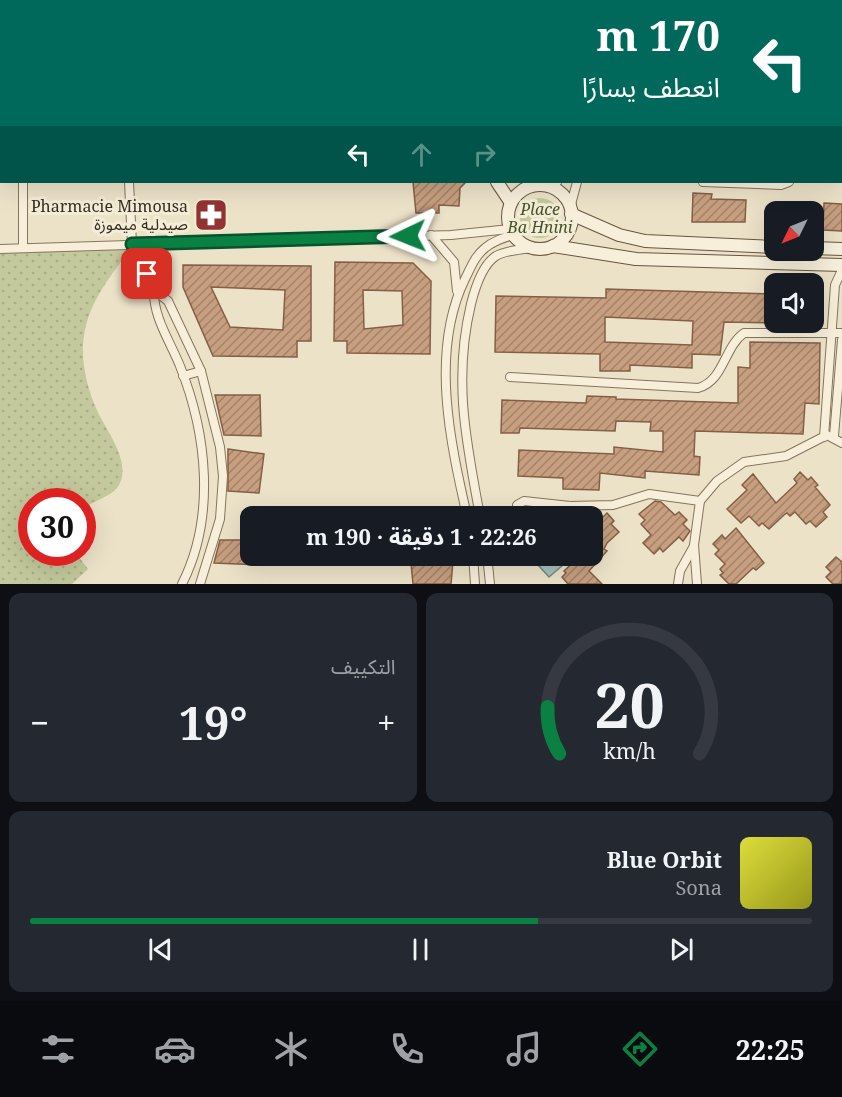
<!DOCTYPE html>
<html lang="ar">
<head>
<meta charset="utf-8">
<style>
	:root { --surface:#171b24; --page:#242831; --text:#f1f3f6; --muted:#9ea1a6; --line:#363941; --accent:#0b8043 }
	body { margin:0; font-family:"Noto Serif","Noto Sans Arabic",serif; background:var(--page); color:var(--text); direction:rtl; height:100vh; display:flex; flex-direction:column; font-size:22px; white-space:nowrap }
	* { box-sizing:border-box; margin:0 }
	p { font-size:20px; color:var(--muted) }
	.icon { flex:none; width:33px; height:33px; fill:none; stroke:currentColor; stroke-width:2; stroke-linecap:round; stroke-linejoin:round }
	.map { position:relative; height:584px; overflow:hidden; direction:ltr }
	.drawer { display:flex; flex-direction:column; gap:9px; padding:9px; background:#0d0f14; flex:1 }
	.drawer>* { flex:none }
	.top-card { position:absolute; left:0px; top:0px; width:843px; height:183px; box-shadow:0 6px 24px #0002; direction:rtl; background:#00695c; color:#fff; overflow:hidden }
	.needle { width:39px; rotate:227deg }
	.fabs { position:absolute; left:764px; top:201px; display:grid; gap:12px }
	.fabs a { display:grid; place-items:center; width:60px; height:60px; border-radius:12px; background:var(--surface); box-shadow:0 6px 24px #0002; font-size:30px }
	.speed { position:absolute; left:18px; top:488px; display:flex; gap:12px; font-size:30px; font-weight:700; text-align:center }
	.speed>* { display:grid; place-content:center; width:78px; height:78px; border-radius:50%; background:var(--surface); box-shadow:0 6px 24px #0002; line-height:1 }
	.speed .limit { border:9px solid #d22; background:#fff; color:#111 }
	.pin { position:absolute; display:grid; place-items:center; width:51px; height:51px; color:#fff; margin:-26px; border-radius:12px; box-shadow:0 3px 9px #0006 }
	.me { position:absolute; width:66px; margin:-33px; rotate:268deg; stroke-linejoin:round; filter:drop-shadow(0 0 4px #0008) }
	.turn { display:flex; align-items:center; gap:21px; height:126px; padding:0 24px; font-size:27px }
	.turn .icon { width:78px; height:78px; stroke-width:2.5 }
	.turn b { display:block; font-size:42px; line-height:51px }
	.lanes { display:flex; align-items:center; height:57px; padding:0 24px; background:#0003; justify-content:center; gap:30px; direction:ltr }
	.lanes .off { opacity:.35 }
	.big { font-size:45px; font-weight:700; line-height:1.1 }
	.drawer .widget { flex:1; display:flex; flex-direction:column; justify-content:center; gap:9px; min-width:0; padding:0 21px; border-radius:12px; background:var(--page) }
	.drawer .dial { align-items:center; gap:0 }
	.dial svg { height:156px; overflow:visible; fill:none; stroke:var(--line); stroke-width:7; stroke-linecap:round; text-anchor:middle }
	.dial text { fill:var(--text); stroke:none }
	.song { display:flex; align-items:center; gap:18px }
	.cover { width:72px; height:72px; border-radius:9px; background:linear-gradient(135deg,hsl(60 70% 55%),hsl(60 70% 35%)) }
	.played { height:6px; border-radius:3px; background:linear-gradient(90deg,var(--accent) 65%,var(--line) 65%) }
	.keys { display:flex; justify-content:space-around; direction:ltr }
	.heat { display:flex; justify-content:space-between; align-items:center; font-size:33px; direction:ltr }
	.drawer .tiles { flex:1; display:grid; gap:9px; grid-template-columns:1fr 1fr }
	.widget:last-child { grid-column:span 2 }
	.trip { position:absolute; left:240px; top:506px; width:363px; height:60px; border-radius:12px; background:var(--surface); box-shadow:0 6px 24px #0002; font-weight:700; line-height:60px; text-align:center; direction:rtl }
	.dock { display:flex; height:96px; justify-content:space-around; align-items:center; background:#090b0e; color:var(--muted) }
	.dock .icon { width:42px; height:42px }
	.dock .selected { color:var(--accent) }
	.dock b { font-size:27px; color:var(--text) }
	.map>svg:first-child { display:block }
	.grass { fill:url(#grass-dots) }
	.garden { fill:#c3c99c }
	.water { fill:#a8c0b9; stroke:#6f8e87; stroke-width:1.5 }
	.building { fill:url(#building-hatch); stroke:#845f45; stroke-width:1.5; fill-rule:evenodd }
	.lines { fill:none; stroke-linecap:round; stroke-linejoin:round }
	.street-casing { stroke:#86745e; stroke-width:10 }
	.secondary-casing { stroke:#685541; stroke-width:14 }
	.street { stroke:#f7efda; stroke-width:8 }
	.secondary { stroke:#f7efda; stroke-width:12 }
	.route-casing { stroke:#07532c; stroke-width:15 }
	.route { stroke:#0b8043; stroke-width:10 }
	.labels { text-anchor:middle; dominant-baseline:central; stroke-width:6; stroke-linejoin:round; paint-order:stroke }
	.poi-label { font-size:16px; fill:#382c20; stroke:#f3ecd7; text-anchor:end }
	.park-label { font-size:16px; font-style:italic; fill:#475329; stroke:#f3ecd7 }
</style>
</head>
<body>
<div class="map">
<svg width="842" height="584" viewBox="0 0 842 584">
	<defs>
		<pattern id="grass-dots" width="8" height="8" patternUnits="userSpaceOnUse" patternTransform="scale(1.5)"><rect width="8" height="8" fill="#c3c99c"/><path d="M2 2h.1M6 6h.1" fill="none" stroke="#a8ad86" stroke-width="1.8" stroke-linecap="round"/></pattern>
		<pattern id="building-hatch" width="6" height="6" patternUnits="userSpaceOnUse" patternTransform="scale(1.5)"><rect width="6" height="6" fill="#c79f80"/><path d="M-1 1l2-2M0 6l6-6M5 7l2-2" fill="none" stroke="#a38268"/></pattern>
	</defs>
	<rect width="100%" height="100%" fill="#ece2c8"/>
	<path class="grass" d="M131 248C111 276 89 301 84 336 80 358 87 388 96 408 105 430 132 460 119 485 111 498 94 499 83 510L82 501H32V552H75L88 569 72 584H0V253Z"/>
	<circle class="garden" cx="540" cy="218" r="20"/>
	<polygon class="water" points="553,555 567,555 570,559 549,577 539,566"/>
	<g class="building">
		<polygon points="413,182 466,182 460,188 459,206 439,205 439,213 416,213"/>
		<polygon points="693,193 712,194 711,199 746,200 745,222 692,222"/>
		<polygon points="824,203 842,204 842,231 823,230"/>
		<path d="M335 262 413 263 431 281 430 354 347 353V341H334ZM363 290 402 291 403 325 364 329Z"/>
		<path d="M183 265 311 266V341H297V357L213 356 183 287ZM211 287 285 290 283 330 230 327Z"/>
		<path d="M606 289 774 294V323L724 322 720 355 692 354V368L630 365V371H600V354L495 352 496 296 606 298ZM605 317 693 321 692 345 605 342Z"/>
		<polygon points="750,342 820,343 819,404 805,403 803,434 695,431 694,456 700,457 699,475 645,471 645,478 600,473 599,490 563,489 563,478 518,476 519,450 614,454 614,447 663,452 663,431 650,431 651,422 616,421 615,431 520,428 519,433 501,433 502,400 586,403 587,396 616,397 616,399 738,403 738,367 750,368"/>
		<polygon points="215,395 260,395 261,436 224,435"/>
		<polygon points="228,449 264,454 259,493 228,491"/>
		<polygon points="800,472 808,480 811,477 818,485 815,487 830,505 823,512 827,517 816,527 810,521 806,524 795,512 790,516 787,513 784,515 769,529 762,523 759,526 749,516 741,523 727,509 747,490 742,485 753,474 776,503 797,483 794,479"/>
		<polygon points="655,501 661,502 675,515 679,512 687,520 683,524 690,531 683,541 679,537 663,552 660,548 654,554 643,543 651,535 641,524 645,520 639,514"/>
		<polygon points="607,513 614,521 611,524 619,532 607,543 604,549 607,551 589,571 602,584 568,584 562,577 566,573 564,571 581,555 592,555 592,518 597,514 601,519"/>
		<polygon points="736,528 764,563 756,570 753,568 736,584 729,584 720,575 723,573 720,569 725,564 715,554 719,550 713,544 722,535 725,539"/>
		<polygon points="220,540 250,540 250,555 260,555 260,565 214,563"/>
		<polygon points="836,557 842,562 842,584 833,584 826,577 831,572 826,567"/>
		<polygon points="453,561 451,584 413,584 411,563"/>
	</g>
	<g class="lines">
		<g class="street-casing">
			<g id="street">
				<polyline points="50,0 51,2"/>
				<polyline points="144,0 145,2"/>
				<polyline points="573,0 573,2"/>
				<polyline points="673,2 675,0"/>
				<polyline points="0,18 2,18"/>
				<polyline points="842,39 842,38"/>
				<polyline points="23,182 23,248"/>
				<polyline points="129,182 132,244 154,290 168,301 201,371 220,447 223,476 220,519 200,584"/>
				<polyline points="703,182 781,185 789,182"/>
				<polyline points="550,187 557,182"/>
				<polyline points="570,208 577,182"/>
				<polyline points="431,235 454,262 457,291"/>
				<polyline points="0,249 451,235 510,229"/>
				<path d="M154 290C153 317 170 341 180 366 207 434 216 517 182 584"/>
				<polyline points="183,376 201,371"/>
				<path d="M510 377 698 388C724 381 724 347 744 333H842"/>
				<polyline points="834,436 842,340"/>
				<polyline points="824,437 835,285 841,272"/>
				<path d="M467 516C450 441 430 351 465 279 471 267 475 256 485 248 493 241 503 238 513 235"/>
				<path d="M480 516C466 441 453 379 471 304 475 288 482 265 496 256 506 250 520 250 532 248"/>
				<polyline points="517,516 517,505 524,501 570,506 613,505 649,494 700,501"/>
				<polyline points="561,516 570,506"/>
				<polyline points="473,555 475,584"/>
				<polyline points="487,555 490,584"/>
				<polyline points="678,584 680,571 694,546"/>
				<polyline points="697,584 694,545 700,501 717,481 744,462 786,456 827,435 842,443"/>
			</g>
		</g>
		<g class="secondary-casing">
			<g id="secondary">
				<polyline points="314,0 316,2"/>
				<polyline points="338,0 340,2"/>
				<polyline points="497,182 511,203"/>
				<circle cx="540" cy="217" r="32"/>
				<polyline points="571,214 619,235 645,241 774,247"/>
				<polyline points="553,246 636,259 842,265"/>
				<polyline points="813,248 842,249"/>
			</g>
		</g>
		<use href="#street" class="street"/>
		<use href="#secondary" class="secondary"/>
	</g>
	<g class="lines">
		<g class="route-casing">
			<polyline id="route" points="147,274 132,244 408,236"/>
		</g>
		<use href="#route" class="route"/>
	</g>
	<defs>
		<g id="pharmacy-square" transform="scale(1.725)"><rect x="-9" y="-9" width="18" height="18" rx="4" fill="#913332" stroke="#f3ecd7"/><path d="M-2-6h4v4h4v4h-4v4h-4v-4h-4v-4h4Z" fill="#fff"/></g>
	</defs>
	<g fill-rule="evenodd">
		<use href="#pharmacy-square" x="211" y="215"/>
	</g>
	<g class="labels">
		<g class="poi-label">
			<text x="188" y="206">Pharmacie Mimousa<tspan x="188" dy="18">صيدلية ميموزة</tspan></text>
		</g>
		<g class="park-label">
			<text x="540" y="209">Place<tspan x="540" dy="18">Ba Hnini</tspan></text>
		</g>
	</g>
</svg>
<div class="fabs">
<a><svg class="needle" viewBox="-14 -14 28 28"><path d="M0-13l5 13h-10z" fill="#e53935"/><path d="M0 13l5-13h-10z" fill="#9ea1a6"/></svg></a>
<a><svg class="icon" aria-label="sound" viewBox="0 0 24 24"><path d="M4 9h4l5-4v14l-5-4H4zM17 9q2 3 0 6"/></svg></a>
</div>
<div class="speed"><div class="limit">30</div></div>
<div class="pin" style="left:147px;top:274px;background:#d93025"><svg class="icon" aria-label="arrive" viewBox="0 0 24 24"><path d="M6 21V4h12l-3 4 3 4H6"/></svg></div>
<svg class="me" style="left:408px;top:236px" viewBox="-20 -20 40 40"><path d="M0-17L14 15 0 8-14 15z" fill="#0b8043" stroke="#fff" stroke-width="4"/></svg>
<div class="trip">22:26 · 1 دقيقة · 190 m</div>
<div class="top-card">
<div class="turn"><svg class="icon" aria-label="left" viewBox="0 0 24 24"><path d="M17 20v-9H6M10 6l-5 5 5 5"/></svg><div><b>170 m</b>انعطف يسارًا</div></div>
<div class="lanes"><svg class="icon" aria-label="left" viewBox="0 0 24 24"><path d="M17 20v-9H6M10 6l-5 5 5 5"/></svg><svg class="icon off" aria-label="ahead" viewBox="0 0 24 24"><path d="M12 20V5M6 11l6-6 6 6"/></svg><svg class="icon off" aria-label="right" viewBox="0 0 24 24"><path d="M7 20v-9h11M14 6l5 5-5 5"/></svg></div>
</div>
</div>
<section class="drawer">
<div class="tiles">
<div class="widget dial"><svg viewBox="0 0 100 80">
<path d="M14 69A42 42 0 1 1 86 69"/>
<path d="M14 69A42 42 0 0 1 8 45" stroke="#0b8043"/>
<text x="50" y="56" font-size="32" font-weight="700">20</text>
<text x="50" y="72" font-size="11">km/h</text>
</svg></div>
<div class="widget"><p>التكييف</p>
<div class="heat"><a>−</a><b class="big">19°</b><a>+</a></div>
</div>
<div class="widget">
<div class="song"><i class="cover"></i><div><b>Blue Orbit</b><p>Sona</p></div></div>
<div class="played"></div>
<div class="keys"><svg class="icon" aria-label="previous" viewBox="0 0 24 24"><path d="M18 5L8 12l10 7zM5 5v14"/></svg><svg class="icon" aria-label="pause" viewBox="0 0 24 24"><path d="M8 5v14M16 5v14"/></svg><svg class="icon" aria-label="next" viewBox="0 0 24 24"><path d="M6 5l10 7-10 7zM19 5v14"/></svg></div>
</div>
</div>
</section>
<nav class="dock">
<b>22:25</b>
<svg class="icon selected" aria-label="directions" viewBox="0 0 24 24"><path d="M12 3l9 9-9 9-9-9zM9 14v-3h6M13 9l2 2-2 2"/></svg>
<svg class="icon" aria-label="music" viewBox="0 0 24 24"><path d="M9 18V5l10-2v13"/><circle cx="6" cy="18" r="3"/><circle cx="16" cy="16" r="3"/></svg>
<svg class="icon" aria-label="phone" viewBox="0 0 24 24"><path d="M5 4h4l2 5-3 2q2 4 5 5l2-3 5 2v4C11 20 4 13 5 4z"/></svg>
<svg class="icon" aria-label="climate" viewBox="0 0 24 24"><path d="M12 3v18M4 7l16 10M4 17L20 7"/></svg>
<svg class="icon" aria-label="car" viewBox="0 0 24 24"><path d="M5 17H2v-5l4-1 3-4h7l3 4 3 1v5h-3M9 17h6M6 11h13"/><circle cx="7" cy="17" r="2"/><circle cx="17" cy="17" r="2"/></svg>
<svg class="icon" aria-label="filters" viewBox="0 0 24 24"><path d="M4 7h16M4 17h16"/><circle cx="9" cy="7" r="2"/><circle cx="15" cy="17" r="2"/></svg>
</nav>
</body>
</html>
